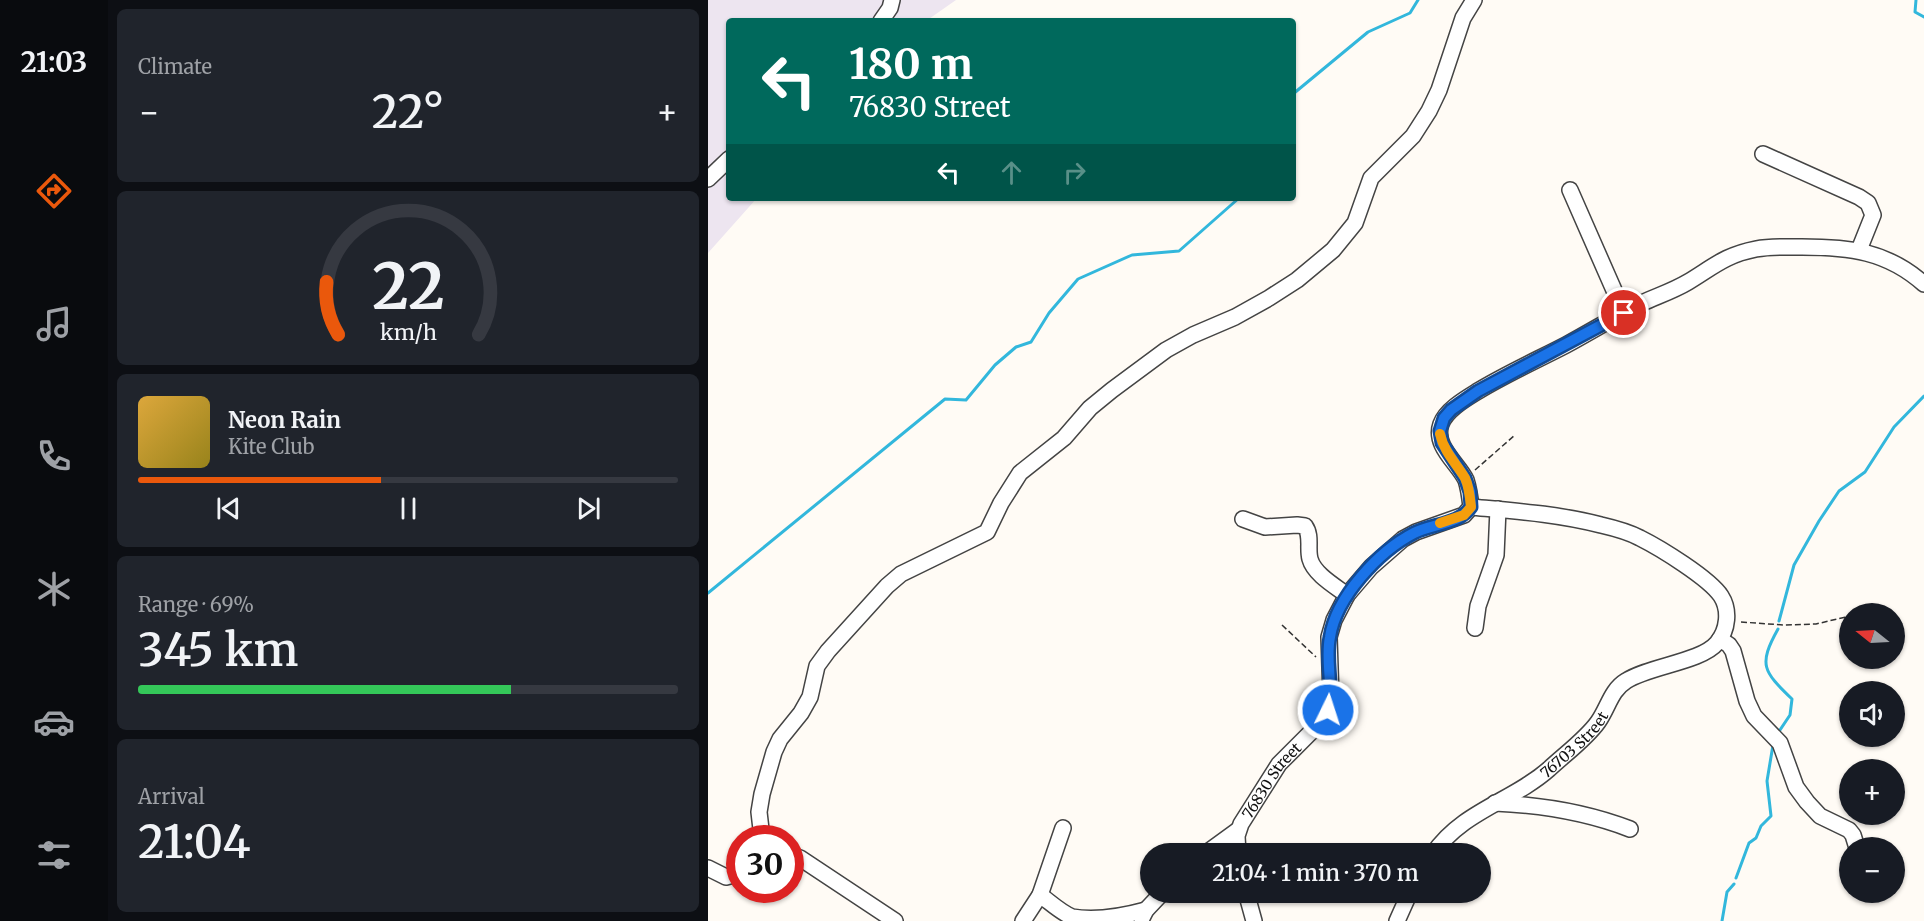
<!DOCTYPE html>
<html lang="en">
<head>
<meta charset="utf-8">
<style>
	:root { --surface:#171b24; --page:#20242c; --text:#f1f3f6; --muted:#9ea1a6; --line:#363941; --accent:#ea580c }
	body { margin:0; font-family:Merriweather,serif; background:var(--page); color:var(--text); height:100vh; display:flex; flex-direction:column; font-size:22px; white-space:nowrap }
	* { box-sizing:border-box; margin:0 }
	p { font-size:20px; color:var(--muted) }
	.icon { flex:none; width:33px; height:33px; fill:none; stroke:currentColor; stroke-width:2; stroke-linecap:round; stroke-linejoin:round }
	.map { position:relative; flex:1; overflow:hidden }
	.drawer { display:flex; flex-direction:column; gap:9px; padding:9px; background:#0d0f14; width:600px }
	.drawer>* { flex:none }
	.top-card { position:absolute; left:18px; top:18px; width:570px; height:183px; border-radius:6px; box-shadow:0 2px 4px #0004; background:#00695c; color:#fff; overflow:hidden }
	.needle { width:39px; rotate:288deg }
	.fabs { position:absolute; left:1131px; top:603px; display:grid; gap:12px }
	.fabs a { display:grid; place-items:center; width:66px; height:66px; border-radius:50%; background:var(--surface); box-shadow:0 2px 4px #0004; font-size:30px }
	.speed { position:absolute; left:18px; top:825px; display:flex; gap:12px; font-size:30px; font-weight:700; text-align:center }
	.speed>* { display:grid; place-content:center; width:78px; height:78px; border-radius:50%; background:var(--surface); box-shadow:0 2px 4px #0004; line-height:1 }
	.speed .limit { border:9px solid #d22; background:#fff; color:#111 }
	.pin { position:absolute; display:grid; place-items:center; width:51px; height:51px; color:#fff; margin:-26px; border:3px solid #fff; border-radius:50%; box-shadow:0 2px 6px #0007 }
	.me { position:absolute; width:66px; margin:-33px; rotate:4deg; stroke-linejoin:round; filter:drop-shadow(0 0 4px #0008) }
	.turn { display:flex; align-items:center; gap:21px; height:126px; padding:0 24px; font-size:27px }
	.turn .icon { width:78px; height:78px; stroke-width:2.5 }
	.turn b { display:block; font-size:42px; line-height:51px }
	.lanes { display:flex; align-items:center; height:57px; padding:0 24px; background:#0003; justify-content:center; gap:30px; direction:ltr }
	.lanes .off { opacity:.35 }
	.big { font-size:45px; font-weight:600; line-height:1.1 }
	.drawer .tile { flex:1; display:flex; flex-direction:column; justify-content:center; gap:9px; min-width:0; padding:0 21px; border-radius:9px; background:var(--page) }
	.drawer .dial { align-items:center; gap:0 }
	.dial svg { height:156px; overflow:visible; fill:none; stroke:var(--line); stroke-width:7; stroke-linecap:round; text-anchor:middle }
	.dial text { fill:var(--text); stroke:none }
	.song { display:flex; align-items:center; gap:18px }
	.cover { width:72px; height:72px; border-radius:9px; background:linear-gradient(135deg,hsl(40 70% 55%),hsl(50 70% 35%)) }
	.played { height:6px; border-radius:3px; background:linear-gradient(90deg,var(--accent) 45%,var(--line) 45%) }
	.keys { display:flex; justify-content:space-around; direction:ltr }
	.heat { display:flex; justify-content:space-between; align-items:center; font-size:33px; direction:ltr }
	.charge { height:9px; border-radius:4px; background:linear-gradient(90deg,#34c759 69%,var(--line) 0) }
	.trip { position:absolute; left:432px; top:843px; width:351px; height:60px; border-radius:30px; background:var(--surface); box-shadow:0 2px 4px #0004; font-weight:600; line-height:60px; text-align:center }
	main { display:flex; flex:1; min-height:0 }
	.menu { display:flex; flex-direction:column; width:108px; justify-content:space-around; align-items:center; background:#090b0e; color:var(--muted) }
	.menu .icon { width:42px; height:42px }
	.menu .active { color:var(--accent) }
	.menu b { font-size:27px; color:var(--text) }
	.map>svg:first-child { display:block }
	.industrial { fill:#ede5f0 }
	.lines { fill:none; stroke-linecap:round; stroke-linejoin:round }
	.stream { stroke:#32b7dc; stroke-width:3 }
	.minor-casing { stroke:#444; stroke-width:18 }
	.path { stroke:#333; stroke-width:1.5; stroke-dasharray:6 3; stroke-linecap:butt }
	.minor { stroke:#fff; stroke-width:15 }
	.route-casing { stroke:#114b97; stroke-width:15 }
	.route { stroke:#1a73e8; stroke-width:10 }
	.slow { stroke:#f59e0b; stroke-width:10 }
	.labels { text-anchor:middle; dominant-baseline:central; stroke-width:6; stroke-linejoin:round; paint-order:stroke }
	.street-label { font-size:15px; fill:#111; stroke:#fff }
</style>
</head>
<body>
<main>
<nav class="menu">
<b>21:03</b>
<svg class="icon active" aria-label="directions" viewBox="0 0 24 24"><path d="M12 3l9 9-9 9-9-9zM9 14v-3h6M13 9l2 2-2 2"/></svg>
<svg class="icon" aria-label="music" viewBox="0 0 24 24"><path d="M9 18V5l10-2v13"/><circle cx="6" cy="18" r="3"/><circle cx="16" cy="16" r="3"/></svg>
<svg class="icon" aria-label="phone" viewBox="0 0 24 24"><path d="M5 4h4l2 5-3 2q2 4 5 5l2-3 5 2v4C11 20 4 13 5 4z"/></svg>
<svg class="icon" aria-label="climate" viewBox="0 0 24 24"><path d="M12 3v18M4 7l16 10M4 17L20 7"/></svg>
<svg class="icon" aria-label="car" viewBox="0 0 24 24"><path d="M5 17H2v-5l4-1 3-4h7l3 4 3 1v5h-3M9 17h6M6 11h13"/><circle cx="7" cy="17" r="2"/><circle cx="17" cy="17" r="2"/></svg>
<svg class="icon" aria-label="filters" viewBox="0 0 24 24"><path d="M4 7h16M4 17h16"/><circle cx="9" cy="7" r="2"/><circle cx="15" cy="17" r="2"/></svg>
</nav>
<section class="drawer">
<div class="tile"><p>Climate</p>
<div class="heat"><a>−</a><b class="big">22°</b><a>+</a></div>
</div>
<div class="tile dial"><svg viewBox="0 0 100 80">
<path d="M14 69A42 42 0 1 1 86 69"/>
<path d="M14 69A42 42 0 0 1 8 42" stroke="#ea580c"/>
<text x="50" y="56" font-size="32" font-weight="700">22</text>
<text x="50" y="72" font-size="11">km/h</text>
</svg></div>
<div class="tile">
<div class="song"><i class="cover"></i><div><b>Neon Rain</b><p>Kite Club</p></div></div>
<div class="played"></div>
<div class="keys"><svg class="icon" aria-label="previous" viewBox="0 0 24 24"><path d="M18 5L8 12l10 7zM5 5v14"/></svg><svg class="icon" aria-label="pause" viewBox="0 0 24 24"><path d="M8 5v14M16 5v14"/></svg><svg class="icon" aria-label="next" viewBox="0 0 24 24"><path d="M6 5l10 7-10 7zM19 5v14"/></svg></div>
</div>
<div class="tile"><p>Range · 69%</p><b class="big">345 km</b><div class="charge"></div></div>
<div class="tile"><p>Arrival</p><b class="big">21:04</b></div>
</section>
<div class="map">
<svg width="1216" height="921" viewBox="0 0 1216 921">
	<rect width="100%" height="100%" fill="#fffbf5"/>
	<polygon class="industrial" points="0,0 248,0 218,21 21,21 21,198 49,198 0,253"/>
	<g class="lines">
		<g class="stream">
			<polyline points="1208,0 1207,12 1216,17"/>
			<polyline points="585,94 660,32 702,13 710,0"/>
			<polyline points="0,593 237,399 258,400 287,365 308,347 323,342 341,313 370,279 424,255 471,251 531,198"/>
			<polyline points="1071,621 1086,565 1111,521 1131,491 1157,472 1186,427 1216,396"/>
			<path d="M1070 733 1082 715 1084 699C1055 671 1050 665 1070 629"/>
			<polyline points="1028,878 1041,843 1048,838 1053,826 1063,816 1059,781 1065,745"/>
			<polyline points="1014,921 1019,892 1026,884"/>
		</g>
		<g class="minor-casing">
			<g id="minor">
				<polyline points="173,21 182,8 184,0"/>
				<polyline points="1055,154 1151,197 1160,203 1165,215 1151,250"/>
				<polyline points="0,179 21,159"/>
				<polyline points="862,190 916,313"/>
				<path d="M535 519 557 527 589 525 597 526C604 536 599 548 602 559 606 574 627 586 639 595"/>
				<polyline points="767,628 770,606 788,555 790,509"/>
				<polyline points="1012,639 1021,645 1025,651 1039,701 1046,716 1072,743 1088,787 1099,802 1112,816 1141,830 1145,835 1149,848"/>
				<path d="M787 803C834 805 878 812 922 829"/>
				<polyline points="54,838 51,812 54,794 66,752 72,739 93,713 102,697 109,666 120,651 179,586 193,574 279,532 293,503 312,473 356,438 382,408 404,390 458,350 485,335 527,317 561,298 589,280 625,250 647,223 663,178 705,136 721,111 731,90 755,18 766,0"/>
				<polyline points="497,854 530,830"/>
				<path id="s1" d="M530 854 529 836 533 824 571 764 615 720 620 710 623 698 621 637 626 620 639 595 663 567 695 539 708 532 756 515 763 507C762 498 761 489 758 480 750 463 725 446 733 424 738 410 757 399 770 391 798 374 829 360 858 345 884 331 908 316 934 303 949 296 965 291 980 282 1005 267 1017 255 1048 249 1063 246 1079 247 1094 247 1141 247 1179 251 1216 284"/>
				<path id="s2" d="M725 854C754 811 805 801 841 769 857 754 878 739 890 722 900 708 903 690 918 681 941 666 993 662 1009 643 1020 630 1022 610 1013 596 1001 578 952 548 932 538 921 532 906 528 893 525 851 514 807 511 763 507"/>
				<polyline points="82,855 92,858 187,921"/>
				<polyline points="0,868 18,877 32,873"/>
				<polyline points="538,892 546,921"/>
				<path d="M332 895C342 902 352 912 364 917 386 921 416 916 438 910"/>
				<polyline points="434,918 438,910 455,892"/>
				<polyline points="315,921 332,895 355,828"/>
				<polyline points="689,921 702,892"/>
			</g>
		</g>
		<g class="path">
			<polyline points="767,470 807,435"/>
			<polyline points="1033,622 1076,625 1108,624 1142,616"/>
			<polyline points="574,625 608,657"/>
		</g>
		<use href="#minor" class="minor"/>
	</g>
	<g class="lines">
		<g class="route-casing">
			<path id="route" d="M620 710C626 685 617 661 622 637 628 597 671 551 706 533 723 524 752 524 763 507L762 492 757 478 734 443 732 431 736 418 743 410 770 391 916 313"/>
		</g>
		<use href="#route" class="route"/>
		<path class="slow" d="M732 434C736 452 748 463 757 478 761 486 762 497 763 507L756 515 732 523"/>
	</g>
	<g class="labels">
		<g class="street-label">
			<text stroke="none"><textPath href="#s2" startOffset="180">76703 Street</textPath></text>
			<text stroke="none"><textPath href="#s1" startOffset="84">76830 Street</textPath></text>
		</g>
	</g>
</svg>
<div class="fabs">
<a><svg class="needle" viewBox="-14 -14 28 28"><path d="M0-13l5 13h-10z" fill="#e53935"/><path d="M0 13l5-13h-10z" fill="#9ea1a6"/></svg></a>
<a><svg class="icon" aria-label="sound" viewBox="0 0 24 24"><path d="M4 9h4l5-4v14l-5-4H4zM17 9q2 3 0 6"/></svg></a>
<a>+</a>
<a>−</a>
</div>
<div class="speed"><div class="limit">30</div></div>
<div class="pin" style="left:916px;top:313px;background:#d93025"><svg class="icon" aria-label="arrive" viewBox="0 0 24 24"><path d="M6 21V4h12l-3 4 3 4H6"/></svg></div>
<svg class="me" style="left:620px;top:710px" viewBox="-20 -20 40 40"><circle r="17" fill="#1a73e8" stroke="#fff" stroke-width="3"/><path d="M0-11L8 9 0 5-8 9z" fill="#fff"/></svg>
<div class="trip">21:04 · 1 min · 370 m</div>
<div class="top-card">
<div class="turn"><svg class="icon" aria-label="left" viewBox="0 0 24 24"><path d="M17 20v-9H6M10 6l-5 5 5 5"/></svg><div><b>180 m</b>76830 Street</div></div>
<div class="lanes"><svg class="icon" aria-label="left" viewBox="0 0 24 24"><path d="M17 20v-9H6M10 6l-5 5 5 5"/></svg><svg class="icon off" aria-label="ahead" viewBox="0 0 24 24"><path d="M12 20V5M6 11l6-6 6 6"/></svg><svg class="icon off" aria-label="right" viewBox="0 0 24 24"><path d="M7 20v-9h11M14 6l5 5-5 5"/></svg></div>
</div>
</div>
</main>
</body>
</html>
